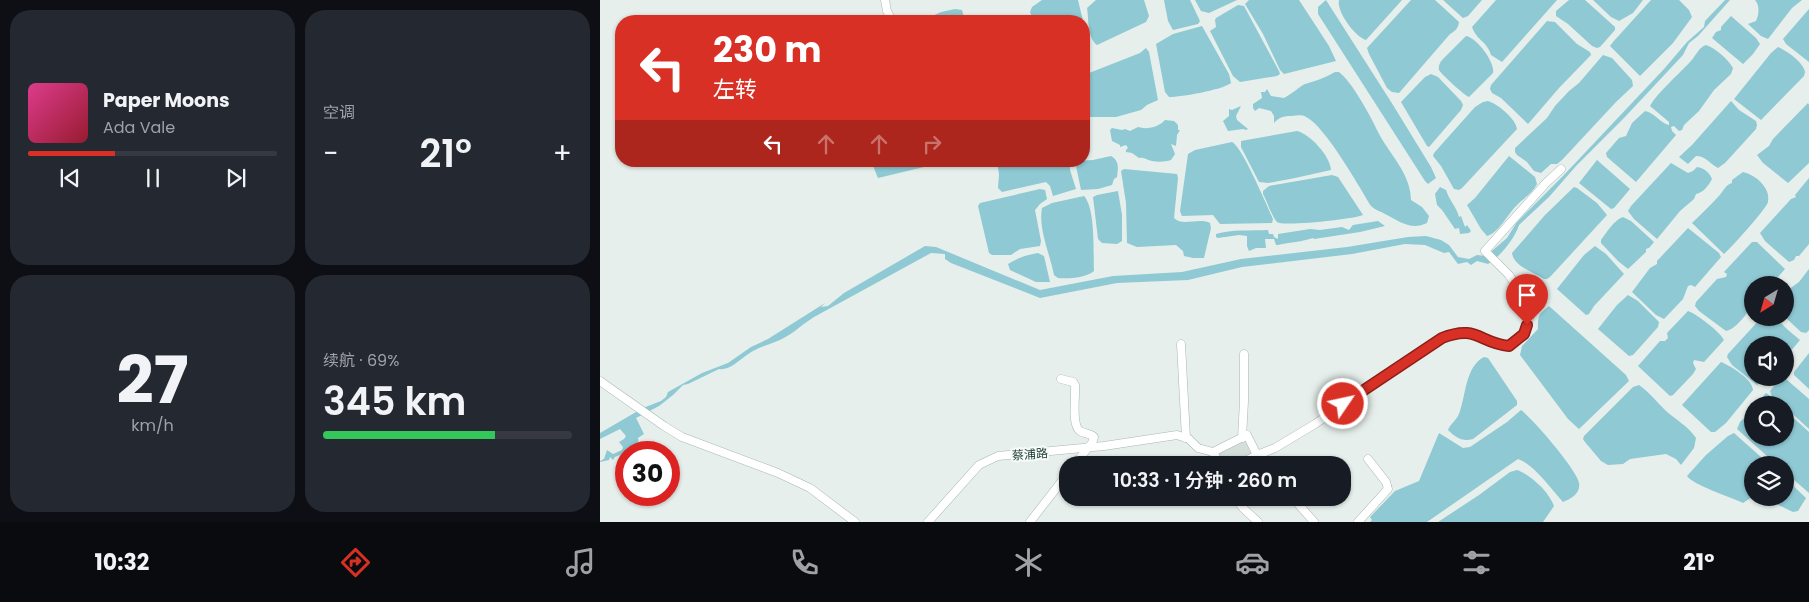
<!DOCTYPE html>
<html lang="zh">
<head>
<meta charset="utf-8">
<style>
	:root { --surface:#171b24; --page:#242831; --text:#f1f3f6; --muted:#9ea1a6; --line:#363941; --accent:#d93025 }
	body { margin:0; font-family:Poppins,"Noto Sans SC",sans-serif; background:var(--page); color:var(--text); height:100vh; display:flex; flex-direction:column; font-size:19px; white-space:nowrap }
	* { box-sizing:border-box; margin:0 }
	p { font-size:16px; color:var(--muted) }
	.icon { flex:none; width:28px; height:28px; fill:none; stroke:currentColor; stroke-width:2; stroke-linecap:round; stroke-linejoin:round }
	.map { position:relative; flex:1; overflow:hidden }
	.details { display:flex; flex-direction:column; gap:10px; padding:10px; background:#0d0f14; width:600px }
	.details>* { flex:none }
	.banner { position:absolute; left:15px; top:15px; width:475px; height:152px; border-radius:20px; box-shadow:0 1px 4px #0004; background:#d93025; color:#fff; overflow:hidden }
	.needle { width:32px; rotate:217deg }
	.fabs { position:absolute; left:1144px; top:276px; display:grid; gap:10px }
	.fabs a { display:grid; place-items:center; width:50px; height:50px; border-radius:50%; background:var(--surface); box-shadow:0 1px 4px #0004; font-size:25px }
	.speed { position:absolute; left:15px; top:441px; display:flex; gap:10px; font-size:25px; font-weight:700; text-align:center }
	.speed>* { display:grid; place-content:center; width:65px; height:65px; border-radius:50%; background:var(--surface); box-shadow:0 1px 4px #0004; line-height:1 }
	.speed .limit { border:8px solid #d22; background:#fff; color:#111 }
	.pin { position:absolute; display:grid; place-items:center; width:42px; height:42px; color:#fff; margin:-51px -21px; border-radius:50% 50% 50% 0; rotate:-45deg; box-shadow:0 0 5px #0007 }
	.pin .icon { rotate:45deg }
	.me { position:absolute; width:55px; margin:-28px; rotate:56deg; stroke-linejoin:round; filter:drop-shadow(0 0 4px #0008) }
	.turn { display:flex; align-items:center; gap:18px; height:105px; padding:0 15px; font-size:22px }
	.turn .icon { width:65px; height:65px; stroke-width:2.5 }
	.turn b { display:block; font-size:35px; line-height:42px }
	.lanes { display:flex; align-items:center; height:48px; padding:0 15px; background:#0003; justify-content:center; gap:25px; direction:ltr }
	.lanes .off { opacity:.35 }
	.big { font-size:38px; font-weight:600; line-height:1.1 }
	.details .card { flex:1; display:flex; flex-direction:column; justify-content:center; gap:8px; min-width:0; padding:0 18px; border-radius:20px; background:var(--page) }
	.details .dial { align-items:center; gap:0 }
	.dial b { font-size:65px; line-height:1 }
	.song { display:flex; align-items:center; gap:15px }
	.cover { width:60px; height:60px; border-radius:8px; background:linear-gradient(135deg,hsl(330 70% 55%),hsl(350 70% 35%)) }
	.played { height:5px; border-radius:2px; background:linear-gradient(90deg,var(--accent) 35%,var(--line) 35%) }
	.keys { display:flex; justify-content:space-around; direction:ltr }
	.heat { display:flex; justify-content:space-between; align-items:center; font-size:28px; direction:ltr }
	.charge { height:8px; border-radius:4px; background:linear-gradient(90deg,#34c759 69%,var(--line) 0) }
	.details .tiles { flex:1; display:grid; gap:10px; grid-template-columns:repeat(2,1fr) }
	.trip { position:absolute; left:459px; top:456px; width:292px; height:50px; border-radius:20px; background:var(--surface); box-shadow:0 1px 4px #0004; font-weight:600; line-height:50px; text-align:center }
	.menu { display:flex; height:80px; justify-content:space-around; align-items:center; background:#090b0e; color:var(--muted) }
	.menu .icon { width:35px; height:35px }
	.menu .active { color:var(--accent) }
	.menu b { font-size:22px; color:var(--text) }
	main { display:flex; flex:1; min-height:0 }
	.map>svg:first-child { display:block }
	.built { fill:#d4dfda }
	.water { fill:#8ec9d4 }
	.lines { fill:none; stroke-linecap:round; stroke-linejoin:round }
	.minor-casing { stroke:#a8b8b2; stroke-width:9 }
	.minor { stroke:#fff; stroke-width:8 }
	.route-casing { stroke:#8d1f18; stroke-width:12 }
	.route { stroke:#d93025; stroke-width:9 }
	.labels { text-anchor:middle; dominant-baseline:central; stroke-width:4; stroke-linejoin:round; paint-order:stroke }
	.street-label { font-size:12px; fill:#24423a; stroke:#f7fbf9 }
</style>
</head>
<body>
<main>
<section class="details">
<div class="tiles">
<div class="card">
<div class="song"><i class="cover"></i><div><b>Paper Moons</b><p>Ada Vale</p></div></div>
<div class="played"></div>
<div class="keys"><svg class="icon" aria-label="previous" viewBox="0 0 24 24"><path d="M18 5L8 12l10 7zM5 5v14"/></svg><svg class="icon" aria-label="pause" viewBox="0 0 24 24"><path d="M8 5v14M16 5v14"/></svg><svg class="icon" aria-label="next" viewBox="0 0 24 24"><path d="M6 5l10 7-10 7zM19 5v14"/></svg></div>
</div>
<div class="card"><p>空调</p>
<div class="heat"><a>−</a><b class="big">21°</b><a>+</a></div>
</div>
<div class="card dial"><b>27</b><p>km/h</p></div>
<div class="card"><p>续航 · 69%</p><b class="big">345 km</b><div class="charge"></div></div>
</div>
</section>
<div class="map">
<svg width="1209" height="522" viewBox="0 0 1209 522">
	<rect width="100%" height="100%" fill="#e6efeb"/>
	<polygon class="built" points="647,435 657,455 637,465 620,465 613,452"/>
	<g class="water">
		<polygon points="442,0 478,0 483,21 434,21 430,12 432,7"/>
		<path d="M496 0H544L549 16 546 22 497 45C487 37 489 20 487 8Z"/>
		<polygon points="564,0 590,0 600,21 598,24 573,30 568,21"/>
		<polygon points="595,0 637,0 609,13 601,11"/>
		<polygon points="649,0 699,0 729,46 736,61 684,74 680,70 663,34 645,4"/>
		<polygon points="726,0 793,105 831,167 836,178 828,184 825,181 718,14 718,7"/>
		<path d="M739 0H802L766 40C755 37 736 11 739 0Z"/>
		<path d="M811 0H835L859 22C858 29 855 31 850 34L799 93 792 92 787 88 769 54 767 48Z"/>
		<polygon points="843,0 882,0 868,16 863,18"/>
		<path d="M896 0H957L902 62 891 55C887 41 877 41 872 27Z"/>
		<polygon points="969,0 985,0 1015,27 1015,30 1000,47 997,48 992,46 968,24 956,16 956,11"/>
		<polygon points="993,0 1043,0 1033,13 1019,21 1011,17"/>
		<polygon points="1051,0 1079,0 1089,10 1092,17 1073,43 1040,76 1010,46 1013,42"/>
		<path d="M1125 0H1130L1098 36 1089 43 1083 55 1024 118 976 166 949 197 919 225C915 238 900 257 888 264L877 261 871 265 867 262 858 264 849 252 844 253 825 245 805 244 752 254 642 267 588 280 517 283 440 298 351 263 345 259V254L331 253 214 317C201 325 190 337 175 342 167 345 160 347 153 351 143 356 131 371 119 369L88 384 83 385 73 395 59 406 36 418 44 434 38 438 39 446H32V450L15 457 13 460 10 457 9 460 0 462V461L4 459 7 450 13 454 22 450 23 447 19 442 24 439 26 436 20 429 0 439V433L43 408 61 401 66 397 68 392 102 373 128 363 151 347 168 339 225 303 221 307 228 306 244 293 325 246 336 247 440 290 513 276 582 272 641 259 747 247 808 237 826 236 841 240 849 245 858 257 869 259 877 255 886 256 907 238 917 222 963 176 1064 69 1087 42 1104 27 1105 21Z"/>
		<path d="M1155 0H1202L1192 8 1168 39 1161 36 1148 24 1156 21C1159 14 1160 6 1155 0Z"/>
		<polygon points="638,5 644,6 679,71 680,74 677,76 640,82 633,76 610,31 616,27 615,20 616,18"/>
		<polygon points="355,9 362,10 365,21 322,21 341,12"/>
		<polygon points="1209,9 1209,62 1186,44 1183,39"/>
		<polygon points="1131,16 1156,38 1160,44 1153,54 1143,64 1112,38 1116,32 1121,30 1121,27"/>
		<polygon points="947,21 955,22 977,44 990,52 991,55 959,88 928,124 901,98 892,93 890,89 891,85"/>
		<path d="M602 26 629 74 631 83C622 90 581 97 569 97L565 92 556 44 573 34Z"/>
		<path d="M866 36C877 38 895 62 893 73L869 97C865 96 841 74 839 70 838 66 840 62 843 59Z"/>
		<path d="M1106 45C1115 48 1128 59 1133 68L1131 74 1114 90 1099 111 1084 125 1082 130 1079 131 1074 126 1071 127 1072 131 1076 135 1036 182 1007 157 1006 153 1019 138 1026 136 1032 123 1045 111C1055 113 1060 123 1069 125V122L1050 106C1056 94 1080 73 1090 62 1096 56 1098 48 1106 45Z"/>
		<path d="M1178 47C1187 51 1203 62 1205 72L1204 76 1161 120 1134 99 1171 53Z"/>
		<polygon points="546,48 549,52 558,100 547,105 541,110 516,117 484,117 484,75 540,53"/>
		<polygon points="1003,55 1012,58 1032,80 1033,86 1016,102 962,160 957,164 951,164 941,173 934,171 927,162 917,155 915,152 915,148 947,118 955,106 969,91 979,83"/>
		<path d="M735 72H739C752 82 770 115 777 130 788 153 811 173 811 200L822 207 829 216 827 223C811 231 799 221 785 214 780 211 775 210 771 206 759 186 725 126 706 117 701 114 697 116 691 116 684 116 679 117 674 123V116L671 111 659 108 655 111 653 108V104L662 98 661 92H665L667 89 671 96 684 98C689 96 702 85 705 84 715 81 725 78 735 72Z"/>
		<polygon points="831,74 838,77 861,101 863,105 861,110 829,147 827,146 801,102 825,77"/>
		<path d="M888 101C898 104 916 119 917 129L862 188 859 190 854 189 841 166 833 156 834 153 875 107 883 102Z"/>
		<path d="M1131 101 1139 110 1156 121 1157 125 1156 129 1125 163 1118 168C1110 164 1106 156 1096 156L1088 164 1079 157 1092 145Z"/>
		<polygon points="1208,103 1209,105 1209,163 1188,183 1163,163 1157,155 1169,146 1173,139"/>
		<polygon points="641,106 636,116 637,120 648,129 646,130 643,129 628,131 623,121 629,116 629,109 632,110"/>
		<path d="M565 120 574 121 578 125V130H580L577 135 576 146 571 144 575 154 571 160C565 162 558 162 552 161 546 160 545 157 539 158L532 153 526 152V150L528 148 526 145 520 147V145L512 141 510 130 512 128 522 130 525 129 530 131 538 127C547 130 559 127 565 120Z"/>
		<path d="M697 131C710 134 730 156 731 170L695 178 668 183 659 182 641 147V141Z"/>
		<path d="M632 142C642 146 667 206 673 219L672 223 620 224 613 215 582 216 580 211 588 154 595 150Z"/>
		<path d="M511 156C520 161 518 169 517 177L514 179 512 185 498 189 481 190 475 161 493 160Z"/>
		<path d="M909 156 935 177 937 184C932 194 922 199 915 207 907 216 898 233 887 236L881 229 867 205 875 198Z"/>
		<polygon points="997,160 1030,189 1014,208 1011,209 979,183"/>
		<polygon points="271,161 323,161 324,167 278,178"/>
		<polygon points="397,161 470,161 470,170 476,189 453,196 450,186 446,182 402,192 398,188 399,174"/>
		<path d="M1071 163 1088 173 1093 171 1097 167C1104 168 1109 172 1112 179 1109 185 1103 193 1096 194L1094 199 1080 211 1057 239 1034 219 1028 211 1031 206Z"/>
		<path d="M524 169 577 174 578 178 574 218C583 227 599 217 610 223L611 228 604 258H593L584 256 583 251 576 245 537 247 527 243 526 203 521 171Z"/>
		<path d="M1143 172C1156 175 1171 188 1168 202 1167 208 1131 248 1124 254L1092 223C1101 214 1110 206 1118 197 1123 192 1125 185 1132 183V180Z"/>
		<path d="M732 175 738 177 763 215C755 219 682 227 677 222 672 217 667 201 663 194V191L669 186Z"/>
		<polygon points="1209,178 1209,244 1199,256 1196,256 1194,260 1189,262 1165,241 1160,233 1191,199 1196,197 1195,195"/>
		<path d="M840 187 846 190C849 200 856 206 859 217L861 216 865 227 867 225 871 231 869 233 860 234 859 228 855 229 842 210 837 205 835 194Z"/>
		<path d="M974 187 977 188 997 203 1007 215 950 277 947 279H944C934 272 914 267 912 253L945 215Z"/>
		<polygon points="440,189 445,190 447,199 440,204 435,210 441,241 440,246 420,249 411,255 392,255 389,253 378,206 380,203"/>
		<polygon points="518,191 522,215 522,241 517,244 502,243 498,239 493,197 497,195"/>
		<path d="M484 196C496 209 493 253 494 271 485 278 469 279 458 278L454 275C450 254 438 229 442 208L452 203Z"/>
		<path d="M1023 217 1031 221 1054 242 1049 248 1046 249V252L1028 269 1018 261 1001 243V240C1007 232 1014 220 1023 217Z"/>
		<path d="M778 221 785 226 760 232 714 239 713 238C702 242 690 242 678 245H676L674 239H665L666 248H656L649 251 647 246V236L639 235 618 238 616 237V234C632 229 651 231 668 230L669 234H673L674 237 678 239V234L710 229 720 230 742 227 749 230 753 225Z"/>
		<polygon points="1088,228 1119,253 1121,257 1095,287 1091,285 1088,286 1083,299 1064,319 1056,315 1032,292 1050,268 1057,264 1057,261"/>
		<path d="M1152 242H1157L1160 245 1185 269 1171 285H1152V296L1150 295 1149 296 1152 300C1153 309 1135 330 1126 331L1099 311 1095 306 1096 302 1117 279 1126 277 1127 274 1124 272Z"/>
		<polygon points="995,246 1006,254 1024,274 994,306 989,314 986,315 957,289 984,255"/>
		<path d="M438 253 444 256 450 282H436L410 270 408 264C417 258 427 255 438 253Z"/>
		<polygon points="1209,269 1209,330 1206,333 1201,332 1185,317 1185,292 1199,282"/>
		<polygon points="1028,295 1038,301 1059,322 1058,327 1033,355 1029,356 998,329 1017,305"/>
		<path d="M949 306 1026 375 1029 381 979 429 968 419 920 355 922 346 938 329C938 315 938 315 949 306Z"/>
		<path d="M1088 311C1097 314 1120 332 1124 340L1104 362 1094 360 1093 363 1096 369 1093 374 1073 395 1070 396 1038 366 1060 341H1065L1068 338 1067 333Z"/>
		<polygon points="1161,318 1176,318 1188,330 1200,340 1185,358 1185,345 1152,345 1152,378 1166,378 1157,385 1132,365 1127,357 1128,354"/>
		<polygon points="1209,353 1209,389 1194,375 1194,372"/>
		<path d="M884 357 888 358 917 401V405L873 439C862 442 855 437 848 430 850 424 856 421 859 414 866 396 865 367 884 357Z"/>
		<path d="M1121 362C1131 366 1152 379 1153 390L1126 423 1115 432H1111L1082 405Z"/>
		<polygon points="1181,378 1186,379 1209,399 1209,429 1185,407 1185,405 1183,405 1175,398 1173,399 1179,405 1156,405 1166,393 1172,397 1170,391"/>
		<path d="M1039 385C1049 392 1057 402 1066 411 1076 420 1088 426 1096 438L1094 448 1081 465 1076 459 1066 454 1030 459 1023 464 1008 465 1001 461 985 442 983 439 984 436 1033 387Z"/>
		<path d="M921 410C933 419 977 470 979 483 981 493 971 499 963 502 951 489 934 464 918 459L827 522H770L772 520 770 517 795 491 819 481 839 433 863 448 870 447 907 422Z"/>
		<polygon points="1152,410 1152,438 1185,438 1185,410 1209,432 1209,493 1185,472 1185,465 1177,465 1137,429 1140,422"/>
		<path d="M1134 433 1170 465H1152V497L1143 503C1131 497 1093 485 1087 476L1106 455 1128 436Z"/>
		<path d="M917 470C931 475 949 492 954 506L943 522H838L879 495 910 472Z"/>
		<polygon points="1185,478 1206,498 1198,511 1193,512 1172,502 1174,498 1185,498"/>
	</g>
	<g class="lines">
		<g class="minor-casing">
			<g id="minor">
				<polyline points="285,0 287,11 292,21"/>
				<polyline points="581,344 586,438"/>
				<path d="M461 379 473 382 475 385C476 396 471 425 480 431 484 434 490 433 494 437L492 443 474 465"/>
				<polyline points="0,381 64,426 82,437 178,473 210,488 255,522"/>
				<polyline points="642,438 644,401 644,354"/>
				<polyline points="661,454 668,465"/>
				<path d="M657 455 675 448 715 424 842 338C877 324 879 343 909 346L923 334 930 316V307L909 275 885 251 946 183 961 169"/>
				<polyline points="620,465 613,452 647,435 657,455 637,465"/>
				<polyline points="635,498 643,508 658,522"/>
				<polyline points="693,498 714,522"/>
				<polyline points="328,522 379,465 398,456 504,446 577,435 589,439 598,448 613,452"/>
				<polyline points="430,522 468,473"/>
				<polyline points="758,522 788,489 786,482 768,459"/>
			</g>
		</g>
		<use href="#minor" class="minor"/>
	</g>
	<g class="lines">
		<g class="route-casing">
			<path id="route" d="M743 404 842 338C877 324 879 343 909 346L924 334 927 325"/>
		</g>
		<use href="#route" class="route"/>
	</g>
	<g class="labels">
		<g class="street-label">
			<text transform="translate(430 454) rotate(-4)">蔡浦路</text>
		</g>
	</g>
</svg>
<div class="fabs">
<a><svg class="needle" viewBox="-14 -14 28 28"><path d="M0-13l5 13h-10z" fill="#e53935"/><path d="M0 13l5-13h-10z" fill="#9ea1a6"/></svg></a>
<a><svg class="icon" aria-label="sound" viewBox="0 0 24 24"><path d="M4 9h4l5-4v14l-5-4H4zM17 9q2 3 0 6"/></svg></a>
<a><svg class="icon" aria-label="search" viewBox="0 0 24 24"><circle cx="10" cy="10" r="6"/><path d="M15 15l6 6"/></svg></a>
<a><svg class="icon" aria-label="layers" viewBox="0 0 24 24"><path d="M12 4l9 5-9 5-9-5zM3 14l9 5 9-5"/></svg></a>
</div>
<div class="speed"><div class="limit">30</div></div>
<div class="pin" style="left:927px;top:325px;background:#d93025"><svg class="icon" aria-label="arrive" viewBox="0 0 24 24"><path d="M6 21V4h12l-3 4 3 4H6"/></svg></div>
<svg class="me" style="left:743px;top:404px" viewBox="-20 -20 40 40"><circle r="17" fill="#d93025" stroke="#fff" stroke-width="3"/><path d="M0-11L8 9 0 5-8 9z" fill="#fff"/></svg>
<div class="trip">10:33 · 1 分钟 · 260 m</div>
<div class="banner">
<div class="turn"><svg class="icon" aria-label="left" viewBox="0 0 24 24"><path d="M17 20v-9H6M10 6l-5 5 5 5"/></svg><div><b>230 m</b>左转</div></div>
<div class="lanes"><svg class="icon" aria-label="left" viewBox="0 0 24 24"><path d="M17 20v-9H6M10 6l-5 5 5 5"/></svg><svg class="icon off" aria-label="ahead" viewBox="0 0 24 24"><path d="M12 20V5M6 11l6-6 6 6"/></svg><svg class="icon off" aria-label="ahead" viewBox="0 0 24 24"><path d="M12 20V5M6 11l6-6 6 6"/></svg><svg class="icon off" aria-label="right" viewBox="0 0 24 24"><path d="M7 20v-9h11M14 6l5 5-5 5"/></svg></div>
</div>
</div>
</main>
<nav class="menu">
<b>10:32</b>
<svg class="icon active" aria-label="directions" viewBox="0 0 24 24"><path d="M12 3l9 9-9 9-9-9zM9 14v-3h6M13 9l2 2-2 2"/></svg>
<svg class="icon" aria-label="music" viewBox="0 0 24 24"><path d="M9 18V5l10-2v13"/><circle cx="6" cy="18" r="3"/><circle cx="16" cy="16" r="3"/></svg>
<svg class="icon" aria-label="phone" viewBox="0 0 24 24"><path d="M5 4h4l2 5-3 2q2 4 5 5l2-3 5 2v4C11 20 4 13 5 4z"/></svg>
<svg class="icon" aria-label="climate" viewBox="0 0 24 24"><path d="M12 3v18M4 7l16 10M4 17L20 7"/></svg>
<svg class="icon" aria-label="car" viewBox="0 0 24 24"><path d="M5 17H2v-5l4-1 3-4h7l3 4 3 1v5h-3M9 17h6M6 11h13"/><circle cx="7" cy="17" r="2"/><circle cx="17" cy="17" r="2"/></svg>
<svg class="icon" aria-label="filters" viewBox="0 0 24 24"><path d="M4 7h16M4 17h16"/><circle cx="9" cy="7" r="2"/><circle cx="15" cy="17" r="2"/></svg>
<b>21°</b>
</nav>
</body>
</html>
